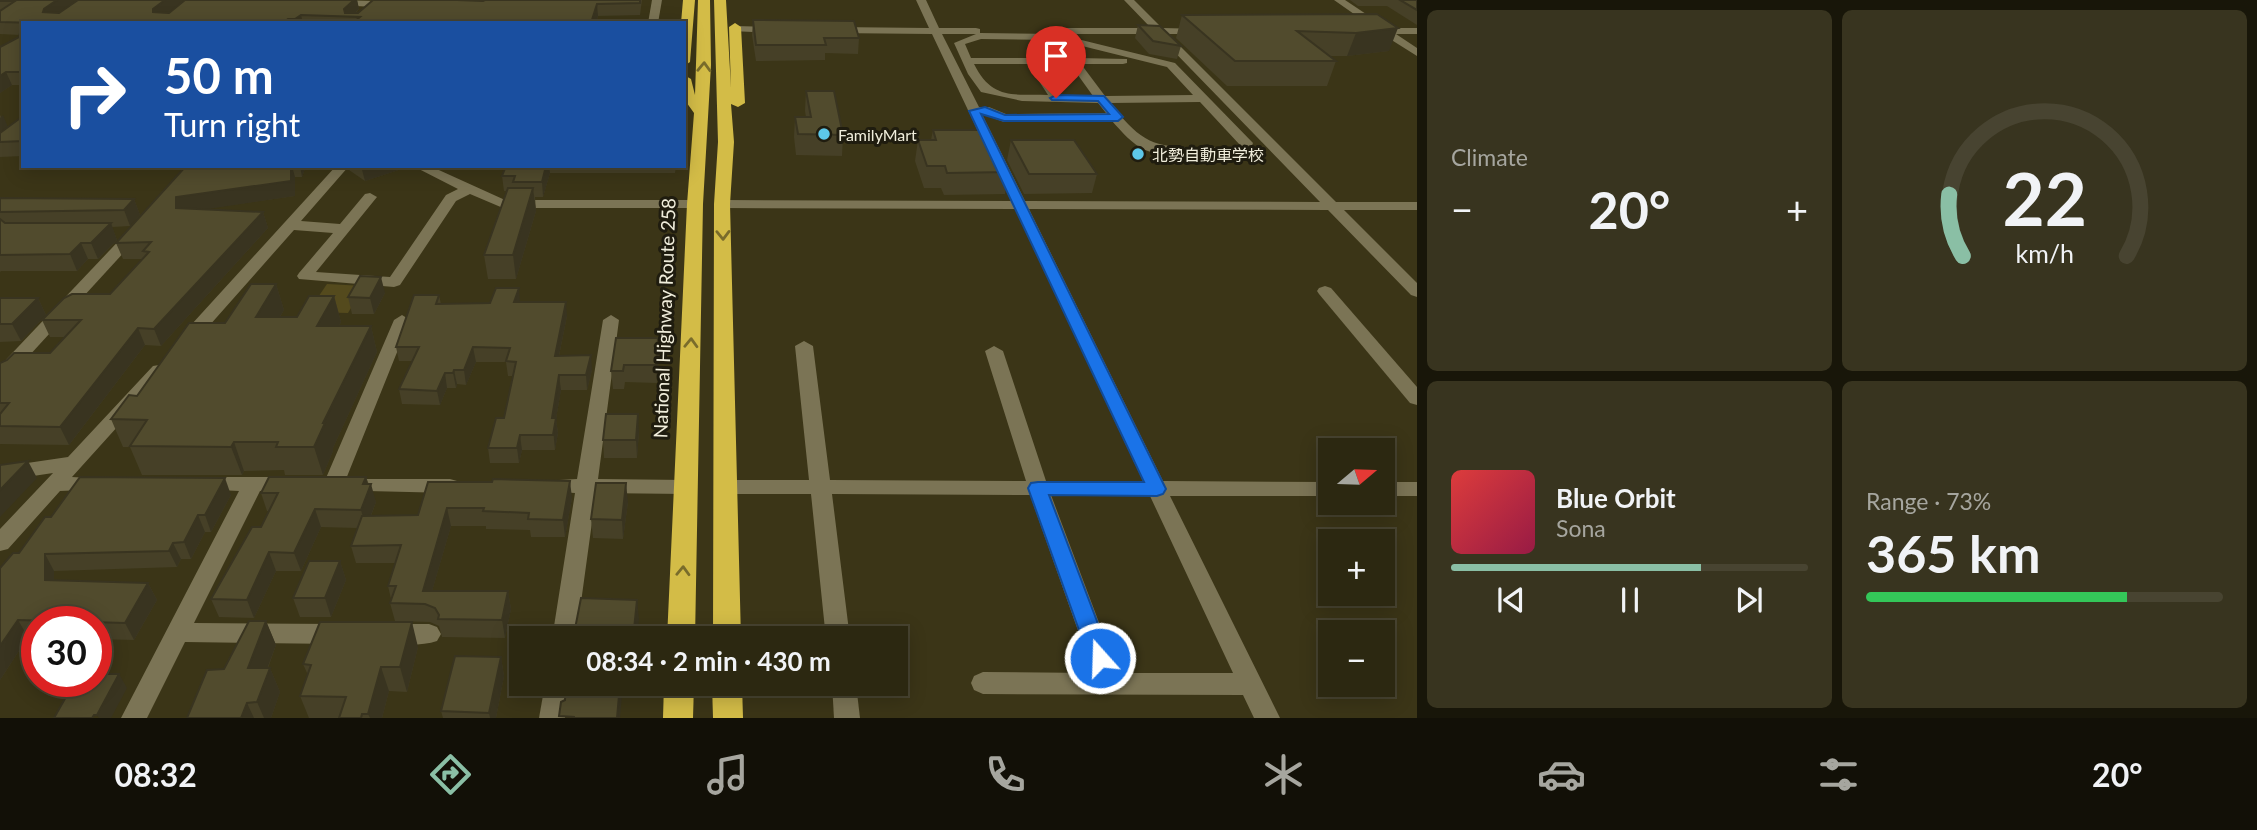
<!DOCTYPE html>
<html lang="en">
<head>
<meta charset="utf-8">
<style>
	:root { --surface:#2c2811; --page:#38341f; --text:#f1f3f6; --muted:#a6a69f; --line:#484431; --accent:#8abfa5 }
	body { margin:0; font-family:Lato,"Noto Sans JP",sans-serif; background:var(--page); color:var(--text); height:100vh; display:flex; flex-direction:column; font-size:26px; white-space:nowrap }
	* { box-sizing:border-box; margin:0 }
	p { font-size:23px; color:var(--muted) }
	.icon { flex:none; width:38px; height:38px; fill:none; stroke:currentColor; stroke-width:2; stroke-linecap:round; stroke-linejoin:round }
	.map { position:relative; flex:1; overflow:hidden }
	.sheet { display:flex; flex-direction:column; gap:10px; padding:10px; background:#181609; width:840px }
	.sheet>* { flex:none }
	.banner { position:absolute; left:21px; top:21px; width:665px; height:147px; border-radius:0px; box-shadow:0 4px 18px #0003,0 0 0 2px var(--line); background:#1a4fa0; color:#fff; overflow:hidden }
	.needle { width:46px; rotate:71deg }
	.controls { position:absolute; left:1318px; top:438px; display:grid; gap:14px }
	.controls a { display:grid; place-items:center; width:77px; height:77px; border-radius:0px; background:var(--surface); box-shadow:0 4px 18px #0003,0 0 0 2px var(--line); font-size:35px }
	.speed { position:absolute; left:21px; top:606px; display:flex; gap:14px; font-size:35px; font-weight:700; text-align:center }
	.speed>* { display:grid; place-content:center; width:91px; height:91px; border-radius:50%; background:var(--surface); box-shadow:0 4px 18px #0003,0 0 0 2px var(--line); line-height:1 }
	.speed .limit { border:10px solid #d22; background:#fff; color:#111 }
	.pin { position:absolute; display:grid; place-items:center; width:60px; height:60px; color:#fff; margin:-72px -30px; border-radius:50% 50% 50% 0; rotate:-45deg; box-shadow:0 0 7px #0007 }
	.pin .icon { rotate:45deg }
	.me { position:absolute; width:77px; margin:-38px; rotate:340deg; stroke-linejoin:round; filter:drop-shadow(0 0 5px #0008) }
	.turn { display:flex; align-items:center; gap:24px; height:147px; padding:0 28px; font-size:32px }
	.turn .icon { width:91px; height:91px; stroke-width:2.5 }
	.turn b { display:block; font-size:49px; line-height:60px }
	.big { font-size:52px; font-weight:700; line-height:1.1 }
	.sheet .card { flex:1; display:flex; flex-direction:column; justify-content:center; gap:10px; min-width:0; padding:0 24px; border-radius:10px; background:var(--page) }
	.sheet .dial { align-items:center; gap:0 }
	.dial svg { height:182px; overflow:visible; fill:none; stroke:var(--line); stroke-width:7; stroke-linecap:round; text-anchor:middle }
	.dial text { fill:var(--text); stroke:none }
	.song { display:flex; align-items:center; gap:21px }
	.cover { width:84px; height:84px; border-radius:10px; background:linear-gradient(135deg,hsl(0 70% 55%),hsl(340 70% 35%)) }
	.played { height:7px; border-radius:4px; background:linear-gradient(90deg,var(--accent) 70%,var(--line) 70%) }
	.keys { display:flex; justify-content:space-around; direction:ltr }
	.heat { display:flex; justify-content:space-between; align-items:center; font-size:38px; direction:ltr }
	.charge { height:10px; border-radius:5px; background:linear-gradient(90deg,#34c759 73%,var(--line) 0) }
	.sheet .tiles { flex:1; display:grid; gap:10px; grid-template-columns:repeat(2,1fr) }
	.trip { position:absolute; left:509px; top:626px; width:399px; height:70px; border-radius:0px; background:var(--surface); box-shadow:0 4px 18px #0003,0 0 0 2px var(--line); font-weight:700; line-height:70px; text-align:center }
	.dock { display:flex; height:112px; justify-content:space-around; align-items:center; background:#121007; color:var(--muted) }
	.dock .icon { width:49px; height:49px }
	.dock .current { color:var(--accent) }
	.dock b { font-size:32px; color:var(--text) }
	main { display:flex; flex:1; min-height:0 }
	.map>svg:first-child { display:block }
	.green { fill:#544a1d }
	.lines { fill:none; stroke-linecap:round; stroke-linejoin:round }
	.minor { fill:#7b7455; fill-rule:evenodd }
	.highway { fill:#d3bc47; fill-rule:evenodd }
	.wall { fill:#464027 }
	.shaded-wall { fill:#393420 }
	.building { fill:#514b2d; stroke:#393420; stroke-width:2 }
	.oneway { stroke:#796c2b }
	.route { fill:#1a73e8; stroke:#114b97; stroke-width:2 }
	.poi-dot { fill:#5dc7e8; stroke:#1f1c0f; stroke-width:2.5 }
	.labels { text-anchor:middle; dominant-baseline:central; stroke-width:6; stroke-linejoin:round; paint-order:stroke }
	.far-poi-label { font-size:16px; fill:#f0eddb; stroke:#1f1c0f; text-anchor:start }
	.street-label { font-size:19px; fill:#f0eddb; stroke:#1f1c0f }
</style>
</head>
<body>
<main>
<div class="map">
<svg width="1417" height="718" viewBox="0 0 1417 718">
	<rect width="100%" height="100%" fill="#3b3517"/>
	<polygon class="green" points="327,284 364,286 348,313 308,312"/>
	<g class="lines">
		<g class="minor">
			<polygon points="333,0 375,1 380,4 375,7 336,5 333,4"/>
			<polygon points="652,0 662,0 658,23 648,23"/>
			<path d="M916 0H926L939 28H976L980 29V33L1057 34 1175 63 1253 143 1250 150C1229 159 1166 159 1145 150 1132 144 1122 132 1112 121L1004 122 982 114 1025 201 1320 202 1157 34H1060L1055 31 1060 28H1151L1124 0H1134L1162 28 1204 29V33L1200 34H1168L1336 202H1417V210H1344L1417 283V297L1411 295 1328 210 1029 209 1163 481 1330 482V496H1170L1280 718H1254L1243 695 983 694 974 690 971 683 974 676 983 672 1093 673 1030 495 832 494 850 639H826L811 494H725L718 492 715 487 718 482 725 480H809L795 346 804 341 813 346 830 480 1026 481 985 351 994 346 1003 351 1046 481H1143L1015 209 722 208 715 204 722 200 1011 201 932 34 833 33 828 30 833 27 929 28ZM942 34H976L954 43 968 74 981 92 1022 101 1098 103 1106 113 1006 114 989 107H979ZM981 39 1054 40 1066 58H971L965 44ZM1066 42 1167 67 1193 95 1105 96 1081 64H1123L1127 63V59L1077 58ZM974 64H1028L1048 95C1013 94 992 100 974 64ZM1039 64H1070L1093 96H1060ZM1200 102 1240 145C1228 148 1214 147 1202 147 1151 149 1140 140 1110 103ZM1051 495 1150 496 1233 673H1118Z"/>
			<polygon points="1334,0 1345,0 1387,28 1417,28 1417,34 1396,34 1417,48 1417,56 1382,34 1371,33 1370,31 1374,28"/>
			<polygon points="735,26 777,27 782,30 777,33 731,31 730,29"/>
			<polygon points="336,166 349,166 301,221 340,224 365,194 370,193 377,197 316,272 390,277 446,195 458,189 413,166 430,166 505,200 695,200 702,204 695,208 503,208 470,194 456,201 400,285 394,287 299,279 297,276 299,273 333,233 294,230 193,344 181,344 178,340 181,336"/>
			<polygon points="133,230 140,234 138,237 6,381 0,383 0,366 128,231"/>
			<polygon points="1325,286 1331,288 1417,387 1417,405 1410,403 1319,294 1317,291 1319,288"/>
			<polygon points="402,315 410,320 346,479 450,479 457,481 460,486 457,491 450,493 326,490 323,485 394,320"/>
			<polygon points="611,315 619,320 598,479 686,480 693,482 696,487 693,492 686,494 596,493 576,639 552,639 575,493 541,491 538,486 541,481 577,479 603,320"/>
			<polygon points="159,365 168,370 165,374 72,477 107,479 110,484 107,489 60,491 8,549 0,551 0,529 53,473 0,481 0,467 68,457 153,366"/>
			<polygon points="205,477 289,477 296,479 299,484 296,489 260,491 194,623 338,624 346,627 350,634 346,641 338,644 185,642 147,718 121,718 239,491 198,489 195,484 198,479"/>
			<rect x="1382" y="482" width="35" height="14"/>
			<path d="M391 624H429L437 627 441 634 437 641C422 646 398 646 383 641L379 634 383 627Z"/>
			<polygon points="545,684 569,684 565,718 539,718"/>
			<polygon points="832,684 856,684 860,718 834,718"/>
		</g>
		<g class="highway">
			<polygon points="683,0 695,0 690,62 684,66 684,23 681,23"/>
			<polygon points="698,0 710,0 711,65 703,204 695,639 667,639 687,204 694,113 684,99 684,75 691,79 695,95"/>
			<polygon points="714,0 726,0 731,88 729,27 735,23 741,27 745,103 738,107 731,104 734,142 730,204 741,639 713,639 714,204 718,142"/>
			<polygon points="664,684 694,684 693,718 663,718"/>
			<polygon points="712,684 742,684 743,718 713,718"/>
		</g>
	</g>
	<g class="wall">
		<polygon points="0,0 357,0 359,9 356,13 358,13 373,0 642,0 640,15 598,16 596,23 23,23 23,85 12,85 0,93 0,47 19,37 20,35 0,34"/>
		<polygon points="1350,0 1417,0 1417,25 1387,6 1358,6"/>
		<polygon points="1377,14 1389,51 1347,56 1329,56 1336,61 1327,86 1227,86 1176,38 1182,15"/>
		<polygon points="753,20 859,38 858,54 825,53 825,60 756,61 752,35"/>
		<polygon points="1138,25 1181,46 1177,59 1149,54 1135,38"/>
		<polygon points="806,91 843,135 842,156 796,155 794,137 795,117 806,117 805,111"/>
		<polygon points="0,115 8,127 23,116 23,156 0,157"/>
		<polygon points="933,130 986,138 1009,172 1005,194 944,195 941,188 924,188 915,161 918,140 931,140"/>
		<polygon points="1011,140 1097,174 1092,193 1024,194 1007,160"/>
		<polygon points="186,166 306,166 302,177 295,177 295,196 204,209 263,212 268,228 161,346 145,345 69,445 0,444 0,363 50,353 65,337 50,337 42,320 110,294 143,259 123,259 116,243"/>
		<polygon points="348,166 411,166 365,181 349,170"/>
		<polygon points="506,166 676,166 675,173 550,173 543,197 535,197 536,211 516,279 488,279 484,255 507,191 504,191 502,176"/>
		<polygon points="0,198 134,199 140,215 130,226 112,227 117,240 98,259 88,259 77,271 1,271 0,272"/>
		<polygon points="276,284 284,310 280,317 297,317 334,296 341,322 339,326 371,326 377,352 333,448 333,451 323,475 285,475 284,470 244,471 242,475 142,475 130,447 123,447 111,419 225,323"/>
		<polygon points="385,293 374,314 352,314 348,297"/>
		<polygon points="439,295 441,304 520,302 567,316 559,356 592,370 587,390 561,390 556,419 558,433 555,450 522,450 519,463 490,463 488,448 504,418 513,376 508,376 506,362 476,362 466,385 457,384 456,388 447,388 440,405 402,404 399,389 412,361 399,361 396,347"/>
		<polygon points="0,298 38,298 46,315 21,341 0,342"/>
		<polygon points="658,338 659,355 657,383 625,382 624,389 613,389 611,371"/>
		<polygon points="639,432 637,458 604,458 603,440"/>
		<polygon points="366,477 376,502 371,516 418,515 428,482 572,498 565,537 531,537 530,530 486,529 486,526 451,526 432,591 508,591 511,609 505,638 442,637 439,626 430,622 395,621 390,603 391,599 388,586 395,563 356,563 351,546 357,528 321,527 301,571 276,571 254,618 219,617 211,599 261,527 269,511 267,511 261,493"/>
		<polygon points="231,495 211,532 205,532 191,559 181,559 177,567 54,571 54,581 148,583 157,600 134,640 96,639 96,621 37,621 37,637 28,637 0,680 0,568 19,553 51,517"/>
		<polygon points="628,502 623,539 593,538 591,519"/>
		<polygon points="340,561 346,580 331,617 300,617 293,598"/>
		<polygon points="266,621 276,645 268,668 270,668 280,692 271,718 187,718 224,669"/>
		<polygon points="418,647 407,692 389,691 382,718 309,718 300,696 308,675 303,664"/>
		<polygon points="501,657 504,676 496,718 443,718 441,711"/>
	</g>
	<g class="shaded-wall">
		<polygon points="57,0 80,0 49,21 43,12 44,9"/>
		<polygon points="165,0 185,0 157,23 153,12 153,9"/>
		<polygon points="354,0 357,0 359,9 351,17 345,16 344,9"/>
		<polygon points="597,4 598,16 596,23 591,23"/>
		<polygon points="301,15 303,23 296,23 295,19"/>
		<polygon points="1398,28 1389,51 1347,56 1356,33"/>
		<polygon points="6,72 12,85 0,93 0,76"/>
		<polygon points="3,115 9,130 0,137 0,118"/>
		<polygon points="291,166 292,166 295,177 295,196 181,213 176,208 176,197"/>
		<polygon points="300,166 306,166 302,177"/>
		<polygon points="361,166 411,166 365,181"/>
		<polygon points="546,166 549,166 550,173 543,197 542,182"/>
		<polygon points="533,188 536,211 516,279 513,255"/>
		<polygon points="134,199 140,215 130,226 124,210"/>
		<polygon points="263,212 268,228 161,346 154,329"/>
		<polygon points="111,223 117,240 98,259 91,243"/>
		<polygon points="81,243 88,259 77,271 70,254"/>
		<polygon points="381,277 385,293 374,314 370,298"/>
		<polygon points="276,284 284,310 264,343 256,317"/>
		<polygon points="519,288 520,302 514,302"/>
		<polygon points="334,296 341,322 325,352 317,326"/>
		<polygon points="38,298 46,315 21,341 12,324"/>
		<polygon points="566,302 567,316 556,370 555,356"/>
		<polygon points="371,326 377,352 333,448 333,451 323,475 314,447 323,423"/>
		<polygon points="138,328 145,345 69,445 60,427"/>
		<polygon points="658,338 659,355 657,383 656,365"/>
		<polygon points="473,347 476,362 466,385 464,370"/>
		<polygon points="591,355 592,370 587,390 586,375"/>
		<polygon points="454,370 457,384 456,388 453,373"/>
		<polygon points="445,373 447,388 440,405 437,391"/>
		<polygon points="559,375 561,390 556,419 558,433 555,450 552,418"/>
		<polygon points="638,414 639,432 637,458 636,440"/>
		<polygon points="520,435 522,450 519,463 517,448"/>
		<polygon points="234,442 244,471 242,475 231,447"/>
		<polygon points="28,461 37,478 0,517 0,490"/>
		<polygon points="366,477 369,489 371,484 376,502 366,528 361,510 363,484"/>
		<polygon points="225,478 231,495 211,532 205,515"/>
		<polygon points="570,481 572,498 565,537 563,520"/>
		<polygon points="626,483 628,502 623,539 622,520"/>
		<polygon points="447,508 451,526 428,605 423,591"/>
		<polygon points="315,509 321,527 301,571 294,553"/>
		<polygon points="198,515 205,532 191,559 184,542"/>
		<polygon points="173,543 181,559 177,567 169,551"/>
		<polygon points="269,552 276,571 254,618 247,600"/>
		<polygon points="45,554 54,571 54,597 45,580"/>
		<polygon points="340,561 346,580 331,617 325,598"/>
		<polygon points="148,583 157,600 134,640 125,623"/>
		<polygon points="508,591 511,609 505,638 502,620"/>
		<polygon points="637,600 639,619 637,639 633,639"/>
		<polygon points="18,620 28,637 0,680 0,646"/>
		<polygon points="266,621 276,645 258,693 248,668"/>
		<polygon points="412,622 418,647 407,692 400,667"/>
		<polygon points="501,657 504,676 496,718 490,718 489,713"/>
		<polygon points="381,667 389,691 382,718 370,718 368,714"/>
		<polygon points="270,668 280,692 271,718 264,718 257,702"/>
		<polygon points="119,674 127,688 111,718 99,718 97,715"/>
		<polygon points="620,684 623,684 620,718 617,718"/>
		<polygon points="247,703 254,718 241,718"/>
	</g>
	<g class="building">
		<polygon points="0,0 57,0 44,9 43,12 59,13 78,0 165,0 153,9 153,12 169,13 185,0 354,0 344,9 345,13 358,13 373,0 457,0 483,1 485,0 640,0 640,3 597,4 591,23 353,23 360,17 301,15 295,19 288,19 283,23 37,23 0,22 0,11 15,1 0,1"/>
		<polygon points="1400,0 1417,0 1417,10"/>
		<polygon points="1377,14 1398,28 1356,33 1297,31 1336,61 1235,61 1182,15"/>
		<polygon points="753,20 854,21 859,38 824,38 826,45 756,45"/>
		<polygon points="1138,25 1160,26 1181,46 1153,41"/>
		<polygon points="23,32 23,72 6,72 0,76 0,47 19,37 20,33"/>
		<polygon points="806,91 834,91 843,135 798,134 795,117 811,117"/>
		<polygon points="23,116 23,141 0,142 0,133"/>
		<polygon points="933,130 982,130 986,138 992,138 1009,172 947,173 945,166 927,166 918,140 936,140"/>
		<polygon points="1011,140 1074,140 1097,174 1029,174"/>
		<polygon points="186,166 291,166 291,181 176,197 176,208 263,212 154,329 138,328 60,427 0,426 0,414 9,403 0,403 0,363 7,360 14,353 50,353 81,320 42,320 64,298 72,294 110,294 149,252 143,251 151,242 116,243"/>
		<polygon points="506,166 546,166 542,182 513,182 515,176 502,176"/>
		<polygon points="508,188 533,188 513,255 484,255"/>
		<polygon points="0,198 134,199 124,210 0,212"/>
		<polygon points="0,219 5,223 111,223 91,243 81,243 70,254 0,255"/>
		<polygon points="360,276 381,277 370,298 348,297"/>
		<polygon points="251,284 276,284 256,317 297,317 309,296 334,296 317,326 371,326 323,423 325,423 314,447 276,447 278,442 234,442 231,447 130,446 147,420 111,419 129,395 137,396 189,323 225,323"/>
		<polygon points="496,288 519,288 514,302 566,302 555,356 591,355 586,375 559,375 552,418 556,418 553,435 520,435 517,448 488,448 496,418 504,418 516,362 506,361 510,348 473,347 464,370 454,370 453,373 445,373 437,391 399,389 419,347 396,347 414,295 439,295 436,304 490,303"/>
		<polygon points="0,298 38,298 12,324 0,324"/>
		<polygon points="616,338 658,338 656,365 624,365 623,371 611,371"/>
		<polygon points="606,414 638,414 636,440 603,440"/>
		<polygon points="28,461 0,490 0,465"/>
		<polygon points="80,477 225,478 205,515 198,515 184,542 173,543 169,551 45,554 45,580 148,583 125,623 18,620 0,646 0,568 13,553 19,553 45,517 51,517"/>
		<polygon points="269,477 366,477 363,484 371,484 361,510 315,509 294,553 269,552 247,600 211,599 252,527 261,527 278,493 261,493"/>
		<polygon points="493,479 570,481 563,520 528,519 529,513 483,511 484,508 447,508 423,591 508,591 502,620 438,619 439,615 435,608 425,604 390,603 396,586 388,586 401,545 351,546 362,516 418,515 428,482 492,482"/>
		<polygon points="596,483 626,483 622,520 591,519"/>
		<polygon points="309,561 340,561 325,598 293,598"/>
		<polygon points="581,598 637,600 633,639 573,639"/>
		<polygon points="249,621 266,621 248,668 270,668 257,702 247,703 241,718 187,718 207,670 224,669"/>
		<polygon points="320,622 412,622 400,667 381,667 368,714 362,714 361,718 339,718 346,697 300,696 311,665 303,664"/>
		<polygon points="455,656 501,657 489,713 441,711"/>
		<polygon points="96,674 119,674 97,715 94,715 92,718 54,718 75,681 96,681"/>
		<polygon points="566,684 620,684 617,718 574,718 574,717 559,716 561,702 565,700"/>
	</g>
	<defs><path id="oneway-chevron" d="M-2-3.5L2.5 0L-2 3.5" fill="none" stroke-width="1.6" stroke-linecap="round" stroke-linejoin="round" transform="scale(1.75)"/></defs>
	<g class="oneway">
		<use href="#oneway-chevron" transform="translate(704 67) rotate(-88)"/>
		<use href="#oneway-chevron" transform="translate(723 235) rotate(89)"/>
		<use href="#oneway-chevron" transform="translate(691 343) rotate(-88)"/>
		<use href="#oneway-chevron" transform="translate(683 571) rotate(-88)"/>
	</g>
	<polygon class="route" points="1056,95 1104,96 1123,117 1118,121 1004,121 981,114 1166,489 1163,494 1157,496 1049,495 1111,658 1108,665 1100,668 1092,665 1089,658 1028,488 1031,483 1038,482 1144,482 969,111 985,107 1005,115 1109,114 1098,101 1052,100 1050,98"/>
	<g class="poi-dot">
		<circle cx="824" cy="134" r="7"/>
		<circle cx="1138" cy="154" r="7"/>
	</g>
	<g class="labels">
		<g class="far-poi-label">
			<text x="838" y="134">FamilyMart</text>
			<text x="1152" y="154">北勢自動車学校</text>
		</g>
		<g class="street-label">
			<text transform="translate(664 318) rotate(-88)">National Highway Route 258</text>
		</g>
	</g>
</svg>
<div class="controls">
<a><svg class="needle" viewBox="-14 -14 28 28"><path d="M0-13l5 13h-10z" fill="#e53935"/><path d="M0 13l5-13h-10z" fill="#a6a69f"/></svg></a>
<a>+</a>
<a>−</a>
</div>
<div class="speed"><div class="limit">30</div></div>
<div class="pin" style="left:1056px;top:98px;background:#d93025"><svg class="icon" aria-label="arrive" viewBox="0 0 24 24"><path d="M6 21V4h12l-3 4 3 4H6"/></svg></div>
<svg class="me" style="left:1100px;top:658px" viewBox="-20 -20 40 40"><circle r="17" fill="#1a73e8" stroke="#fff" stroke-width="3"/><path d="M0-11L8 9 0 5-8 9z" fill="#fff"/></svg>
<div class="trip">08:34 · 2 min · 430 m</div>
<div class="banner">
<div class="turn"><svg class="icon" aria-label="right" viewBox="0 0 24 24"><path d="M7 20v-9h11M14 6l5 5-5 5"/></svg><div><b>50 m</b>Turn right</div></div>
</div>
</div>
<section class="sheet">
<div class="tiles">
<div class="card"><p>Climate</p>
<div class="heat"><a>−</a><b class="big">20°</b><a>+</a></div>
</div>
<div class="card dial"><svg viewBox="0 0 100 80">
<path d="M14 69A42 42 0 1 1 86 69"/>
<path d="M14 69A42 42 0 0 1 8 42" stroke="#8abfa5"/>
<text x="50" y="56" font-size="32" font-weight="700">22</text>
<text x="50" y="72" font-size="11">km/h</text>
</svg></div>
<div class="card">
<div class="song"><i class="cover"></i><div><b>Blue Orbit</b><p>Sona</p></div></div>
<div class="played"></div>
<div class="keys"><svg class="icon" aria-label="previous" viewBox="0 0 24 24"><path d="M18 5L8 12l10 7zM5 5v14"/></svg><svg class="icon" aria-label="pause" viewBox="0 0 24 24"><path d="M8 5v14M16 5v14"/></svg><svg class="icon" aria-label="next" viewBox="0 0 24 24"><path d="M6 5l10 7-10 7zM19 5v14"/></svg></div>
</div>
<div class="card"><p>Range · 73%</p><b class="big">365 km</b><div class="charge"></div></div>
</div>
</section>
</main>
<nav class="dock">
<b>08:32</b>
<svg class="icon current" aria-label="directions" viewBox="0 0 24 24"><path d="M12 3l9 9-9 9-9-9zM9 14v-3h6M13 9l2 2-2 2"/></svg>
<svg class="icon" aria-label="music" viewBox="0 0 24 24"><path d="M9 18V5l10-2v13"/><circle cx="6" cy="18" r="3"/><circle cx="16" cy="16" r="3"/></svg>
<svg class="icon" aria-label="phone" viewBox="0 0 24 24"><path d="M5 4h4l2 5-3 2q2 4 5 5l2-3 5 2v4C11 20 4 13 5 4z"/></svg>
<svg class="icon" aria-label="climate" viewBox="0 0 24 24"><path d="M12 3v18M4 7l16 10M4 17L20 7"/></svg>
<svg class="icon" aria-label="car" viewBox="0 0 24 24"><path d="M5 17H2v-5l4-1 3-4h7l3 4 3 1v5h-3M9 17h6M6 11h13"/><circle cx="7" cy="17" r="2"/><circle cx="17" cy="17" r="2"/></svg>
<svg class="icon" aria-label="filters" viewBox="0 0 24 24"><path d="M4 7h16M4 17h16"/><circle cx="9" cy="7" r="2"/><circle cx="15" cy="17" r="2"/></svg>
<b>20°</b>
</nav>
</body>
</html>
